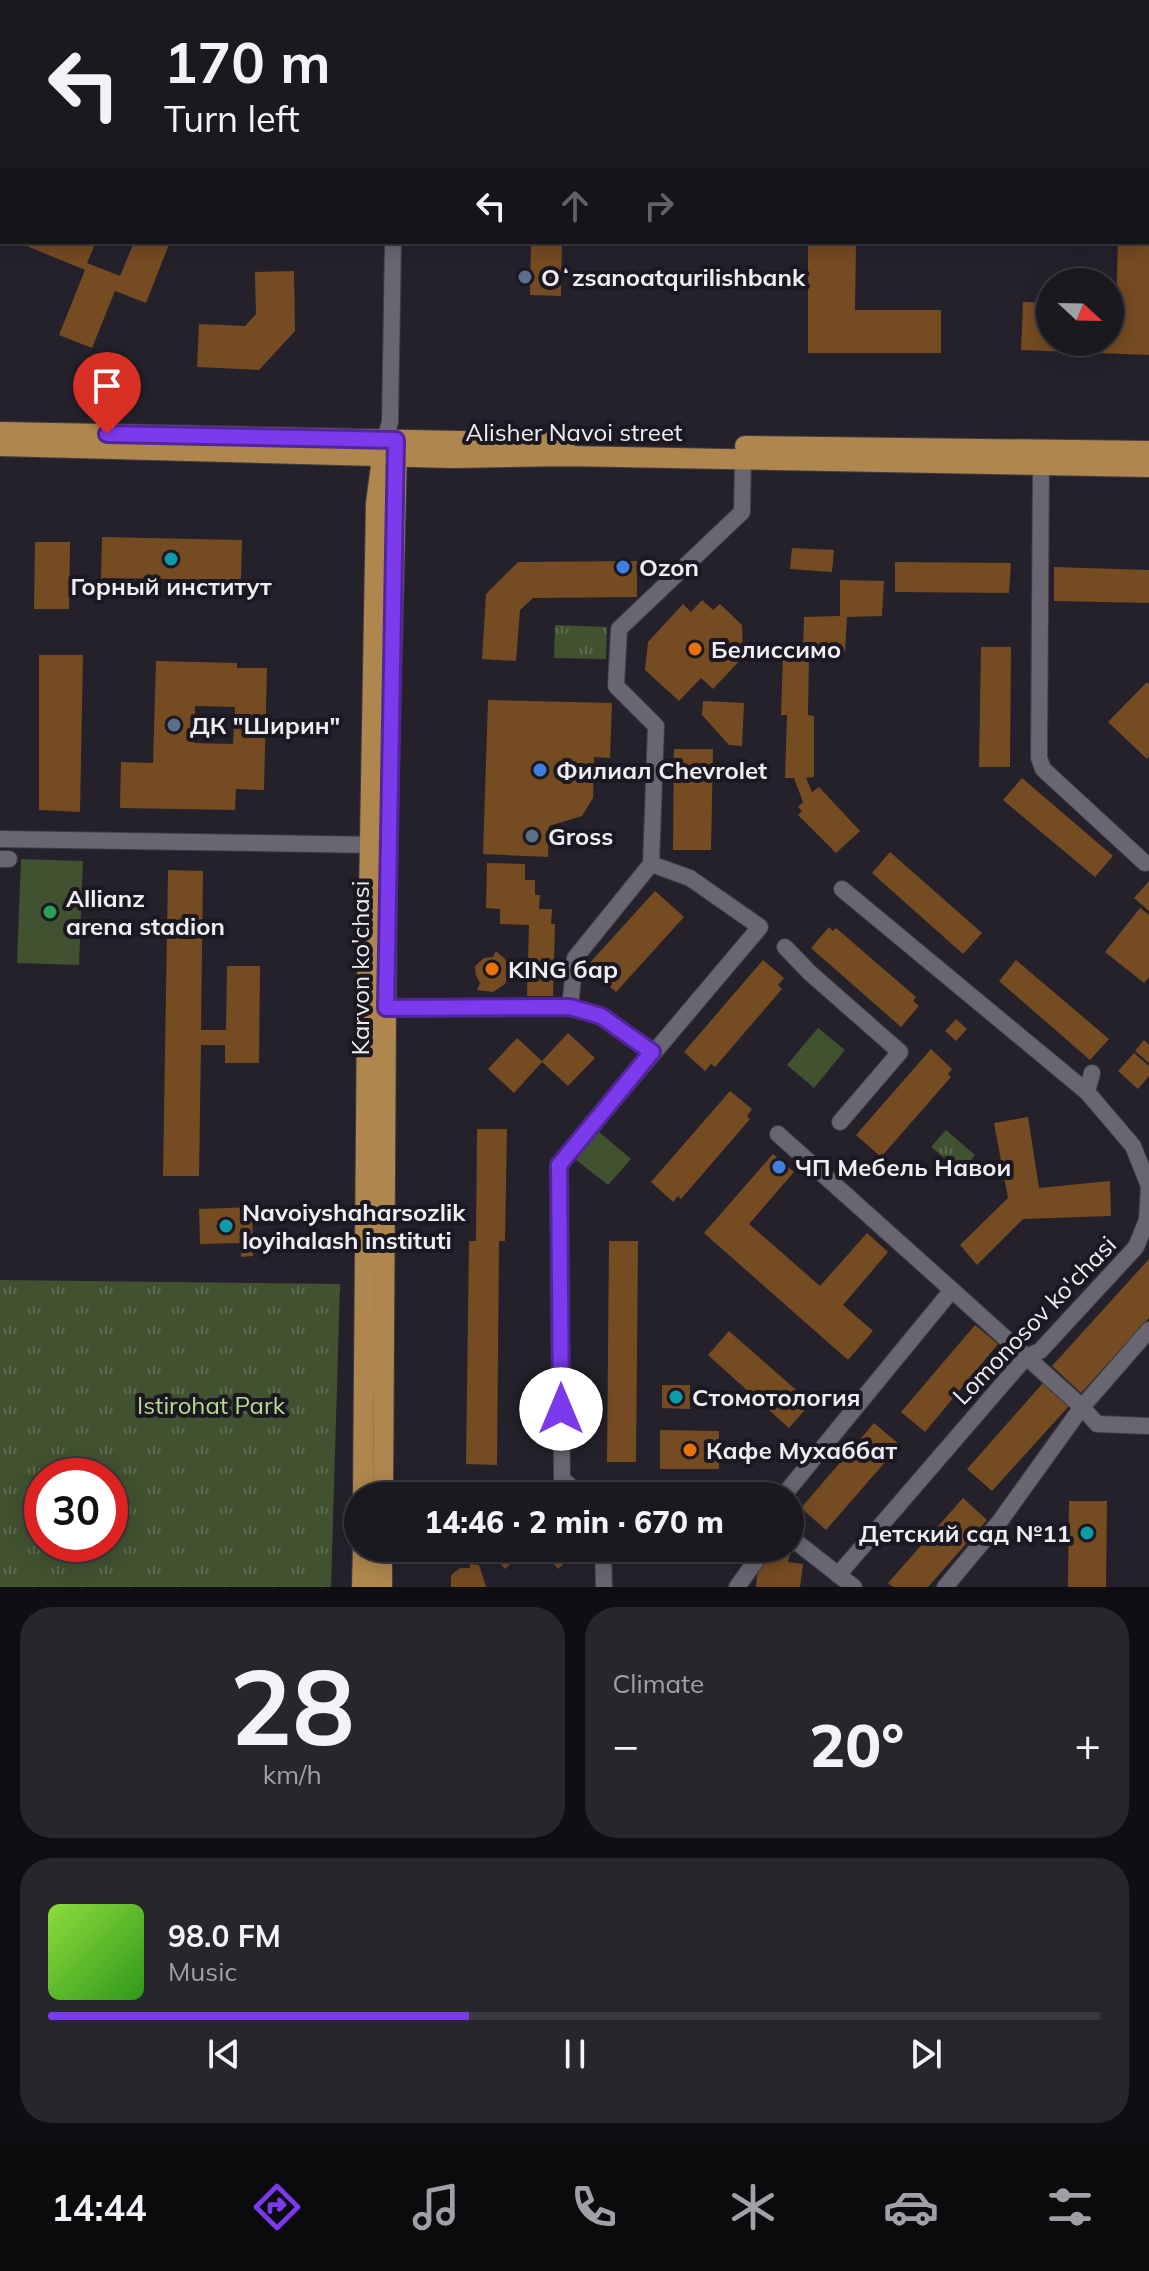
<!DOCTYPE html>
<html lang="en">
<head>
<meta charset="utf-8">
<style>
	:root { --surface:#1b1920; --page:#28262d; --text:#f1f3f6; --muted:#a0a0a5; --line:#39383e; --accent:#7c3aed }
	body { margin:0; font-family:Mulish,sans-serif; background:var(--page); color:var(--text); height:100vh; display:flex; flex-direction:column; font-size:30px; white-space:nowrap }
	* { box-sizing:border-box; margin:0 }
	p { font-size:26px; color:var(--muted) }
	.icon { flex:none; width:44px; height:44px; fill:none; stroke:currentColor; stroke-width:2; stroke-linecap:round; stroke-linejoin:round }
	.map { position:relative; height:1587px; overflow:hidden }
	.details { display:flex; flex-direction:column; gap:20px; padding:20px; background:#0f0e12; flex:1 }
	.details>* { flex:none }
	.guide { position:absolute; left:0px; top:0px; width:1150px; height:244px; box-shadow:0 4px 20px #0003,0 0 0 2px var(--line); background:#1b1920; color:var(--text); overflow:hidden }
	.needle { width:52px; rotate:112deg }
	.tools { position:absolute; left:1036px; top:268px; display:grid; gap:16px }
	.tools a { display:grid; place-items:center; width:88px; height:88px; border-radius:50%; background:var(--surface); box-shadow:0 4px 20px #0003,0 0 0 2px var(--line); font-size:40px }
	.speed { position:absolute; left:24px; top:1458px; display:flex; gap:16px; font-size:40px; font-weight:700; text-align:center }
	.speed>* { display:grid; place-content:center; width:104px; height:104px; border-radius:50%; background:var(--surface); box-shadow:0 4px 20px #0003,0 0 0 2px var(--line); line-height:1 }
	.speed .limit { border:12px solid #d22; background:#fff; color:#111 }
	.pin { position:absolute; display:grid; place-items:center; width:68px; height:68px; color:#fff; margin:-82px -34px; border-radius:50% 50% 50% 0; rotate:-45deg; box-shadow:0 0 8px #0007 }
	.pin .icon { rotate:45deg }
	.me { position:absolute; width:88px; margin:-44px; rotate:0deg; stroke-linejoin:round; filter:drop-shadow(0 0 6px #0008) }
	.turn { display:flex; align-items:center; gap:28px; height:168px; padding:0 32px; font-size:36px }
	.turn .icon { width:104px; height:104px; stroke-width:2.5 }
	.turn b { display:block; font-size:56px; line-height:68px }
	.lanes { display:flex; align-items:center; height:76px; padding:0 32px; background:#0003; justify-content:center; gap:40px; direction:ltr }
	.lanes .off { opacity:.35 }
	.big { font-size:60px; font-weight:800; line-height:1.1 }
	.details .card { flex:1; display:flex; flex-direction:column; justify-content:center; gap:12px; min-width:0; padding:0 28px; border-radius:32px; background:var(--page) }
	.details .dial { align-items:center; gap:0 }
	.dial b { font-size:104px; line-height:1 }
	.song { display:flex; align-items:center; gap:24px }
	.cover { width:96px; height:96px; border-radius:12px; background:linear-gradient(135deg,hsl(90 70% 55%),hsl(110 70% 35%)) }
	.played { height:8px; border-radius:4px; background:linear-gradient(90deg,var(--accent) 40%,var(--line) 40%) }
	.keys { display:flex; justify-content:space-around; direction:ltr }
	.heat { display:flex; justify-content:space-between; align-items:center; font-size:44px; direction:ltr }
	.details .tiles { flex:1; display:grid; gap:20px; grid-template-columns:1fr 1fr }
	.card:last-child { grid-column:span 2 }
	.trip { position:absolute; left:344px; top:1482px; width:460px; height:80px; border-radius:40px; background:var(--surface); box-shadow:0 4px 20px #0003,0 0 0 2px var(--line); font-weight:800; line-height:80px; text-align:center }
	.tabs { display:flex; height:128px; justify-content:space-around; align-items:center; background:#0b0a0d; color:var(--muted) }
	.tabs .icon { width:56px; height:56px }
	.tabs .current { color:var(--accent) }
	.tabs b { font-size:36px; color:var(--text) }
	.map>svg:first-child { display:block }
	.grass { fill:#415230 }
	.park { fill:url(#park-tufts); fill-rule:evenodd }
	.building { fill:#754b22; fill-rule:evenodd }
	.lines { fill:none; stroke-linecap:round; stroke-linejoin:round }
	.minor-casing { stroke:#3f3c44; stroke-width:18 }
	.major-casing { stroke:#3f3c44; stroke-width:22 }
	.minor { stroke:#696671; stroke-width:16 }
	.major { stroke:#af874e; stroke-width:20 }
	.route-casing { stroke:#51269a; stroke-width:20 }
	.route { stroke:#7c3aed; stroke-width:14 }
	.service-dot { fill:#5c6f8a; stroke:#1b1821; stroke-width:3 }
	.culture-dot { fill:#0f9aa8; stroke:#1b1821; stroke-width:3 }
	.shop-dot { fill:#3f7fe0; stroke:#1b1821; stroke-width:3 }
	.food-dot { fill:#e8710a; stroke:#1b1821; stroke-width:3 }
	.leisure-dot { fill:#2e9e5b; stroke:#1b1821; stroke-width:3 }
	.labels { text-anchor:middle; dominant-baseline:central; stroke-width:8; stroke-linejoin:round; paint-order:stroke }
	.poi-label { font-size:24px; font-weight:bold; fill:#efedf3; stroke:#1b1821; text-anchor:start }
	.street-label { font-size:24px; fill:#efedf3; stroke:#1b1821 }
	.park-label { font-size:24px; fill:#b6dc8e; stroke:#1b1821 }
</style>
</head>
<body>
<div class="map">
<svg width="1149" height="1587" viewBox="0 0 1149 1587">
	<defs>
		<pattern id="park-tufts" width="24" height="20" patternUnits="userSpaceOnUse" patternTransform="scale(2)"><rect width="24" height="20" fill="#415230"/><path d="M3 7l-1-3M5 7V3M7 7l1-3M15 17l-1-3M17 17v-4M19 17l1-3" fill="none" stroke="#5d6b4e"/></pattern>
	</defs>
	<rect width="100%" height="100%" fill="#24212b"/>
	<g class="grass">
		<polygon points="21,859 83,861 79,965 17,963"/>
		<polygon points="818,1028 845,1050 814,1088 787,1065"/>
		<polygon points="599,1132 631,1159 608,1185 575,1159"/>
	</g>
	<g class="park">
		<polygon points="555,625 607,627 606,659 554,658"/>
		<polygon points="946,1130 975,1155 961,1172 931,1147"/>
		<path d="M0 1280 340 1284 331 1587H0ZM110 1476V1544H42V1476Z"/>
	</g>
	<g class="building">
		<polygon points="17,242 96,242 87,263 120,276 134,242 170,242 146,303 115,291 92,348 59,335 85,270"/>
		<polygon points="531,242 562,242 561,296 530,295"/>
		<polygon points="808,242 856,242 855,310 941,310 941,353 808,353"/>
		<polygon points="1118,242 1149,242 1149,355 1021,350 1023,302 1050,303 1050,342 1110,342 1110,305 1116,306"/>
		<polygon points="294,271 295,331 259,370 197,367 199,324 245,326 256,314 255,272"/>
		<polygon points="102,537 242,540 241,580 101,578"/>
		<polygon points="35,542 70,542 69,609 34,609"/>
		<polygon points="792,548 834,550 832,572 790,569"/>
		<polygon points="637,561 637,597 533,598 520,610 516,661 482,659 486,594 518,562"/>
		<polygon points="895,562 1011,563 1009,593 895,592"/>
		<polygon points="1054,567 1149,570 1149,603 1054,601"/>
		<polygon points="840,580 884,581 882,616 847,617 845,652 809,653 808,715 814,716 814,777 806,778 812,792 819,787 860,831 836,853 798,815 802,811 798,807 803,802 794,778 785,778 787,715 781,715 783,654 803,653 804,617 840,616"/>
		<polygon points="702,600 713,610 720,604 742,625 743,657 713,689 701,678 679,701 645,670 648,642 683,604 691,612"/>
		<polygon points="981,647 1011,647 1010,767 979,767"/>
		<polygon points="39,655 83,655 80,812 39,810"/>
		<path d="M156 661 237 663V668H267L264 790 236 789 235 810 120 808 121 762 153 763ZM195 706 235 707 233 744 194 743Z"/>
		<polygon points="1147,682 1149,684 1149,756 1147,759 1108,722"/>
		<polygon points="488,700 612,703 610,758 594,757 593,798 582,816 549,826 548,857 483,854"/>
		<polygon points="703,701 744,703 742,746 729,745 702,715"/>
		<polygon points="674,749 713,749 711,850 673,850"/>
		<polygon points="1022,778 1113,856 1095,877 1003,800"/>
		<polygon points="890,852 982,933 963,954 872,873"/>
		<polygon points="487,863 525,864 525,880 535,880 535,895 540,895 539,909 552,909 551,924 555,924 553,996 527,996 529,925 500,924 500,909 486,908"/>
		<polygon points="168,870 203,871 201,1030 226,1030 227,966 260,966 259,1063 225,1063 225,1045 201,1045 199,1176 163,1176"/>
		<polygon points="1149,881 1149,911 1134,898"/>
		<polygon points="655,891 684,917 616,992 587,966"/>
		<polygon points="1140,908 1149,915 1149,977 1144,983 1105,952"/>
		<polygon points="829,927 833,931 836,928 916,997 913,1001 919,1006 901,1027 811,948"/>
		<polygon points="496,951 505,959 510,973 505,984 493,992 477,990 480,983 476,976 475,966 484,958 493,957"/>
		<polygon points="763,960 784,978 778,985 782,989 715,1067 711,1064 705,1071 684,1052"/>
		<polygon points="1016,960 1109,1039 1090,1060 999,981"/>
		<polygon points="956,1019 967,1029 956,1041 945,1031"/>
		<polygon points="568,1033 595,1058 568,1086 542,1062 514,1093 488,1069 517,1038 542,1061"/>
		<polygon points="1144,1040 1149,1045 1149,1063 1135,1051"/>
		<polygon points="931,1049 952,1069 948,1074 951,1077 881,1157 856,1135"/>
		<polygon points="1134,1053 1149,1066 1149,1076 1138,1089 1118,1071"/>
		<polygon points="730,1091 752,1109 747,1116 750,1119 681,1199 678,1196 673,1202 651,1182"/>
		<polygon points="1028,1117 1039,1188 1110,1181 1111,1216 1023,1219 977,1265 960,1245 1008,1198 994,1123"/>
		<polygon points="477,1129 507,1129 505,1241 499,1241 497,1465 466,1464 469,1241 476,1241"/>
		<polygon points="773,1154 794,1172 749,1224 820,1286 867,1233 888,1252 843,1305 873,1331 848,1360 704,1233"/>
		<polygon points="252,1207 253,1256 241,1257 241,1243 200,1244 199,1209"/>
		<polygon points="609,1241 638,1241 636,1462 607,1462"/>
		<polygon points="1149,1259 1149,1318 1081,1393 1052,1366"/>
		<polygon points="975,1325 998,1344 925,1432 901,1412"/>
		<polygon points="729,1331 811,1403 789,1428 708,1355"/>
		<polygon points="1043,1383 1069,1406 992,1491 967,1469"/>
		<polygon points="662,1385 690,1385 690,1409 662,1408"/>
		<polygon points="874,1423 900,1445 826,1530 801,1508"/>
		<polygon points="660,1430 719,1431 719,1469 660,1469"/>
		<polygon points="963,1498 987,1520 928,1587 893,1587 888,1583"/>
		<polygon points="1069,1501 1107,1501 1106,1587 1068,1587"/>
		<polygon points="486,1548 528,1548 505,1569"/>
		<polygon points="539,1548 581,1548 558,1569"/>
		<polygon points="771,1551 790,1553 788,1562 803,1564 800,1587 756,1587 758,1567"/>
		<polygon points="470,1564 479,1565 486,1587 451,1587 451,1575 460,1568 470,1568"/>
	</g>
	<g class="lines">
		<g class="minor-casing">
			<g id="minor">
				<polyline points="397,2 397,0"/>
				<polyline points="0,140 2,141"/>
				<polyline points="385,439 390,422 393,242"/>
				<polyline points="1041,465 1039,758 1043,769 1145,863"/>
				<polyline points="0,839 378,845"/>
				<polyline points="0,859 9,859"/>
				<polyline points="842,889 1087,1092"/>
				<polyline points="785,947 810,973 900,1052 840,1122"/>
				<polyline points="570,1007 575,958 651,864 656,726 616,686 619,629 742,512 743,459"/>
				<polyline points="377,1009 570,1007 601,1016 652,1052"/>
				<polyline points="778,1134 952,1290 783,1496"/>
				<polyline points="952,1290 1082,1407 1097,1424 1149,1426"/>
				<polyline points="582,1496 562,1479 559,1165 760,927 690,878 651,864"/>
				<polyline points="635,1496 640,1493 766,1493 769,1496"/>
				<polyline points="790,1537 854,1587"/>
				<polyline points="603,1548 604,1587"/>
				<polyline points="838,1575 1026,1357 1040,1351 1136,1247 1147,1220 1149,1186 1133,1146 1087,1092 1092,1073"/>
				<polyline points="737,1587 765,1548"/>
				<polyline points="945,1587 1000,1521 1082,1407 1149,1330"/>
			</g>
		</g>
		<g class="major-casing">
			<g id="major">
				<polyline points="0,432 565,443"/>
				<polyline points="0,446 452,458 566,456 1149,467"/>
				<polyline points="745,446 1149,451"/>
				<polyline points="363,1496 367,1009 376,503 384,443"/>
				<polyline points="383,1496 387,845 397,448"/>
				<polyline points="362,1587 363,1548"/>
				<polyline points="382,1587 382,1548"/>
			</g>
		</g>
		<use href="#minor" class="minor"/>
		<use href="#major" class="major"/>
	</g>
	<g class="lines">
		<g class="route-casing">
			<polyline id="route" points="107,434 396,440 386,1008 570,1007 601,1016 652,1052 559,1165 561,1409"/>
		</g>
		<use href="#route" class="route"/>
	</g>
	<g class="service-dot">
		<circle cx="525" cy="277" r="8"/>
		<circle cx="174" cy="725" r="8"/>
		<circle cx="532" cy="836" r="8"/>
	</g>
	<g class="culture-dot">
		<circle cx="171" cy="559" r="8"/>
		<circle cx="226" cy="1226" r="8"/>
		<circle cx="676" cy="1397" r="8"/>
		<circle cx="1087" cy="1533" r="8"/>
	</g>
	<g class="shop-dot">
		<circle cx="623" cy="567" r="8"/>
		<circle cx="540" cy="770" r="8"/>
		<circle cx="779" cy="1167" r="8"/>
	</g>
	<g class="food-dot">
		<circle cx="695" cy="649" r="8"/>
		<circle cx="492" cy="969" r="8"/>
		<circle cx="690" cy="1450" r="8"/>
	</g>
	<circle class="leisure-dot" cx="50" cy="912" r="8"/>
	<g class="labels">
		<g class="poi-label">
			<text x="541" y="277">Oʻzsanoatqurilishbank</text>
			<text x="639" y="567">Ozon</text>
			<text x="171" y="586" text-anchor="middle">Горный институт</text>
			<text x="711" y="649">Белиссимо</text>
			<text x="190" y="725">ДК "Ширин"</text>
			<text x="556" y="770">Филиал Chevrolet</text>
			<text x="548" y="836">Gross</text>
			<text x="66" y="898">Allianz<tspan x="66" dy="28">arena stadion</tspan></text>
			<text x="508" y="969">KING бар</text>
			<text x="795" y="1167">ЧП Мебель Навои</text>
			<text x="242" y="1212">Navoiyshaharsozlik<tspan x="242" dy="28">loyihalash instituti</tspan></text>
			<text x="692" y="1397">Стомотология</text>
			<text x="706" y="1450">Кафе Мухаббат</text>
			<text x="1071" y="1533" text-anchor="end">Детский сад №11</text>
		</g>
		<g class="street-label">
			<text x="574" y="432">Alisher Navoi street</text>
			<text transform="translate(360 968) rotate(-90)">Karvon ko'chasi</text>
			<text transform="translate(1034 1320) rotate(-46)">Lomonosov ko'chasi</text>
		</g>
		<g class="park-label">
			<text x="211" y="1405">Istirohat Park</text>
		</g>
	</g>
</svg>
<div class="tools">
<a><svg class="needle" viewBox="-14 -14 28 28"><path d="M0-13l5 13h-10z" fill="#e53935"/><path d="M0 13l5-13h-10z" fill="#a0a0a5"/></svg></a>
</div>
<div class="speed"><div class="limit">30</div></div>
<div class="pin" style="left:107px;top:434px;background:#d93025"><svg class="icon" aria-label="arrive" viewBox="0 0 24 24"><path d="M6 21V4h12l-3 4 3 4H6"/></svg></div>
<svg class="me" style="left:561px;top:1409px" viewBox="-20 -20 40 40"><circle r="19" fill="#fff"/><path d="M0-13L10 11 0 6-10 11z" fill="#7c3aed"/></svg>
<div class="trip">14:46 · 2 min · 670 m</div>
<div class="guide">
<div class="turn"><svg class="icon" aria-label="left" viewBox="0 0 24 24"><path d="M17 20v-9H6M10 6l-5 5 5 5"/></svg><div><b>170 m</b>Turn left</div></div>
<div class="lanes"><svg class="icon" aria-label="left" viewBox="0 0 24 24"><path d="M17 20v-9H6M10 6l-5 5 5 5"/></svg><svg class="icon off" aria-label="ahead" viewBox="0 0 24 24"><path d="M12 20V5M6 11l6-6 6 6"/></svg><svg class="icon off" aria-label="right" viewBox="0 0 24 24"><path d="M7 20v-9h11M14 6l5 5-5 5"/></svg></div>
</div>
</div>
<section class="details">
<div class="tiles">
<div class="card dial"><b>28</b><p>km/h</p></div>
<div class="card"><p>Climate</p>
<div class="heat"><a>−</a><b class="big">20°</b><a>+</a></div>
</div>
<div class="card">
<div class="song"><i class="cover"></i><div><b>98.0 FM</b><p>Music</p></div></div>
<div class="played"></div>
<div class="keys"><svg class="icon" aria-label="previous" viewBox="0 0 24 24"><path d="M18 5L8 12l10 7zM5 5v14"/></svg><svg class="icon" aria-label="pause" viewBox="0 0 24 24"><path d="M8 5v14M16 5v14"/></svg><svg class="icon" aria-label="next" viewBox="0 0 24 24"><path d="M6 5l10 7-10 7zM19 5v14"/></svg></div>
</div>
</div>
</section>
<nav class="tabs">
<b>14:44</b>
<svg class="icon current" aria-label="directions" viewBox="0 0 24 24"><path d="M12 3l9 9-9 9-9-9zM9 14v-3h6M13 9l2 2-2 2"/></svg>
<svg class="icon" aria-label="music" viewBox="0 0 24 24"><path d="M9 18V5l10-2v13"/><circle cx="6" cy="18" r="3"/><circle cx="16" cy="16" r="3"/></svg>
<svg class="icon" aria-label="phone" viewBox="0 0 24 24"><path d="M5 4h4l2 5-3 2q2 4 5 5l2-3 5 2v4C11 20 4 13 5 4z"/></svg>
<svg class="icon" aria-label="climate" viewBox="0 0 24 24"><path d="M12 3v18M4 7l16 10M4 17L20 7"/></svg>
<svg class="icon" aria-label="car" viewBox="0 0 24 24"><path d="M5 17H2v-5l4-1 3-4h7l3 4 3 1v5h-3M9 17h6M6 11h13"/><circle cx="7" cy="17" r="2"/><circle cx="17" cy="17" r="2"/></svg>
<svg class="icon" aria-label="filters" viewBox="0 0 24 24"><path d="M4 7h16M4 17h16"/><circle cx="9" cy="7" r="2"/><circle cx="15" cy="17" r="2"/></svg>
</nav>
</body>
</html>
